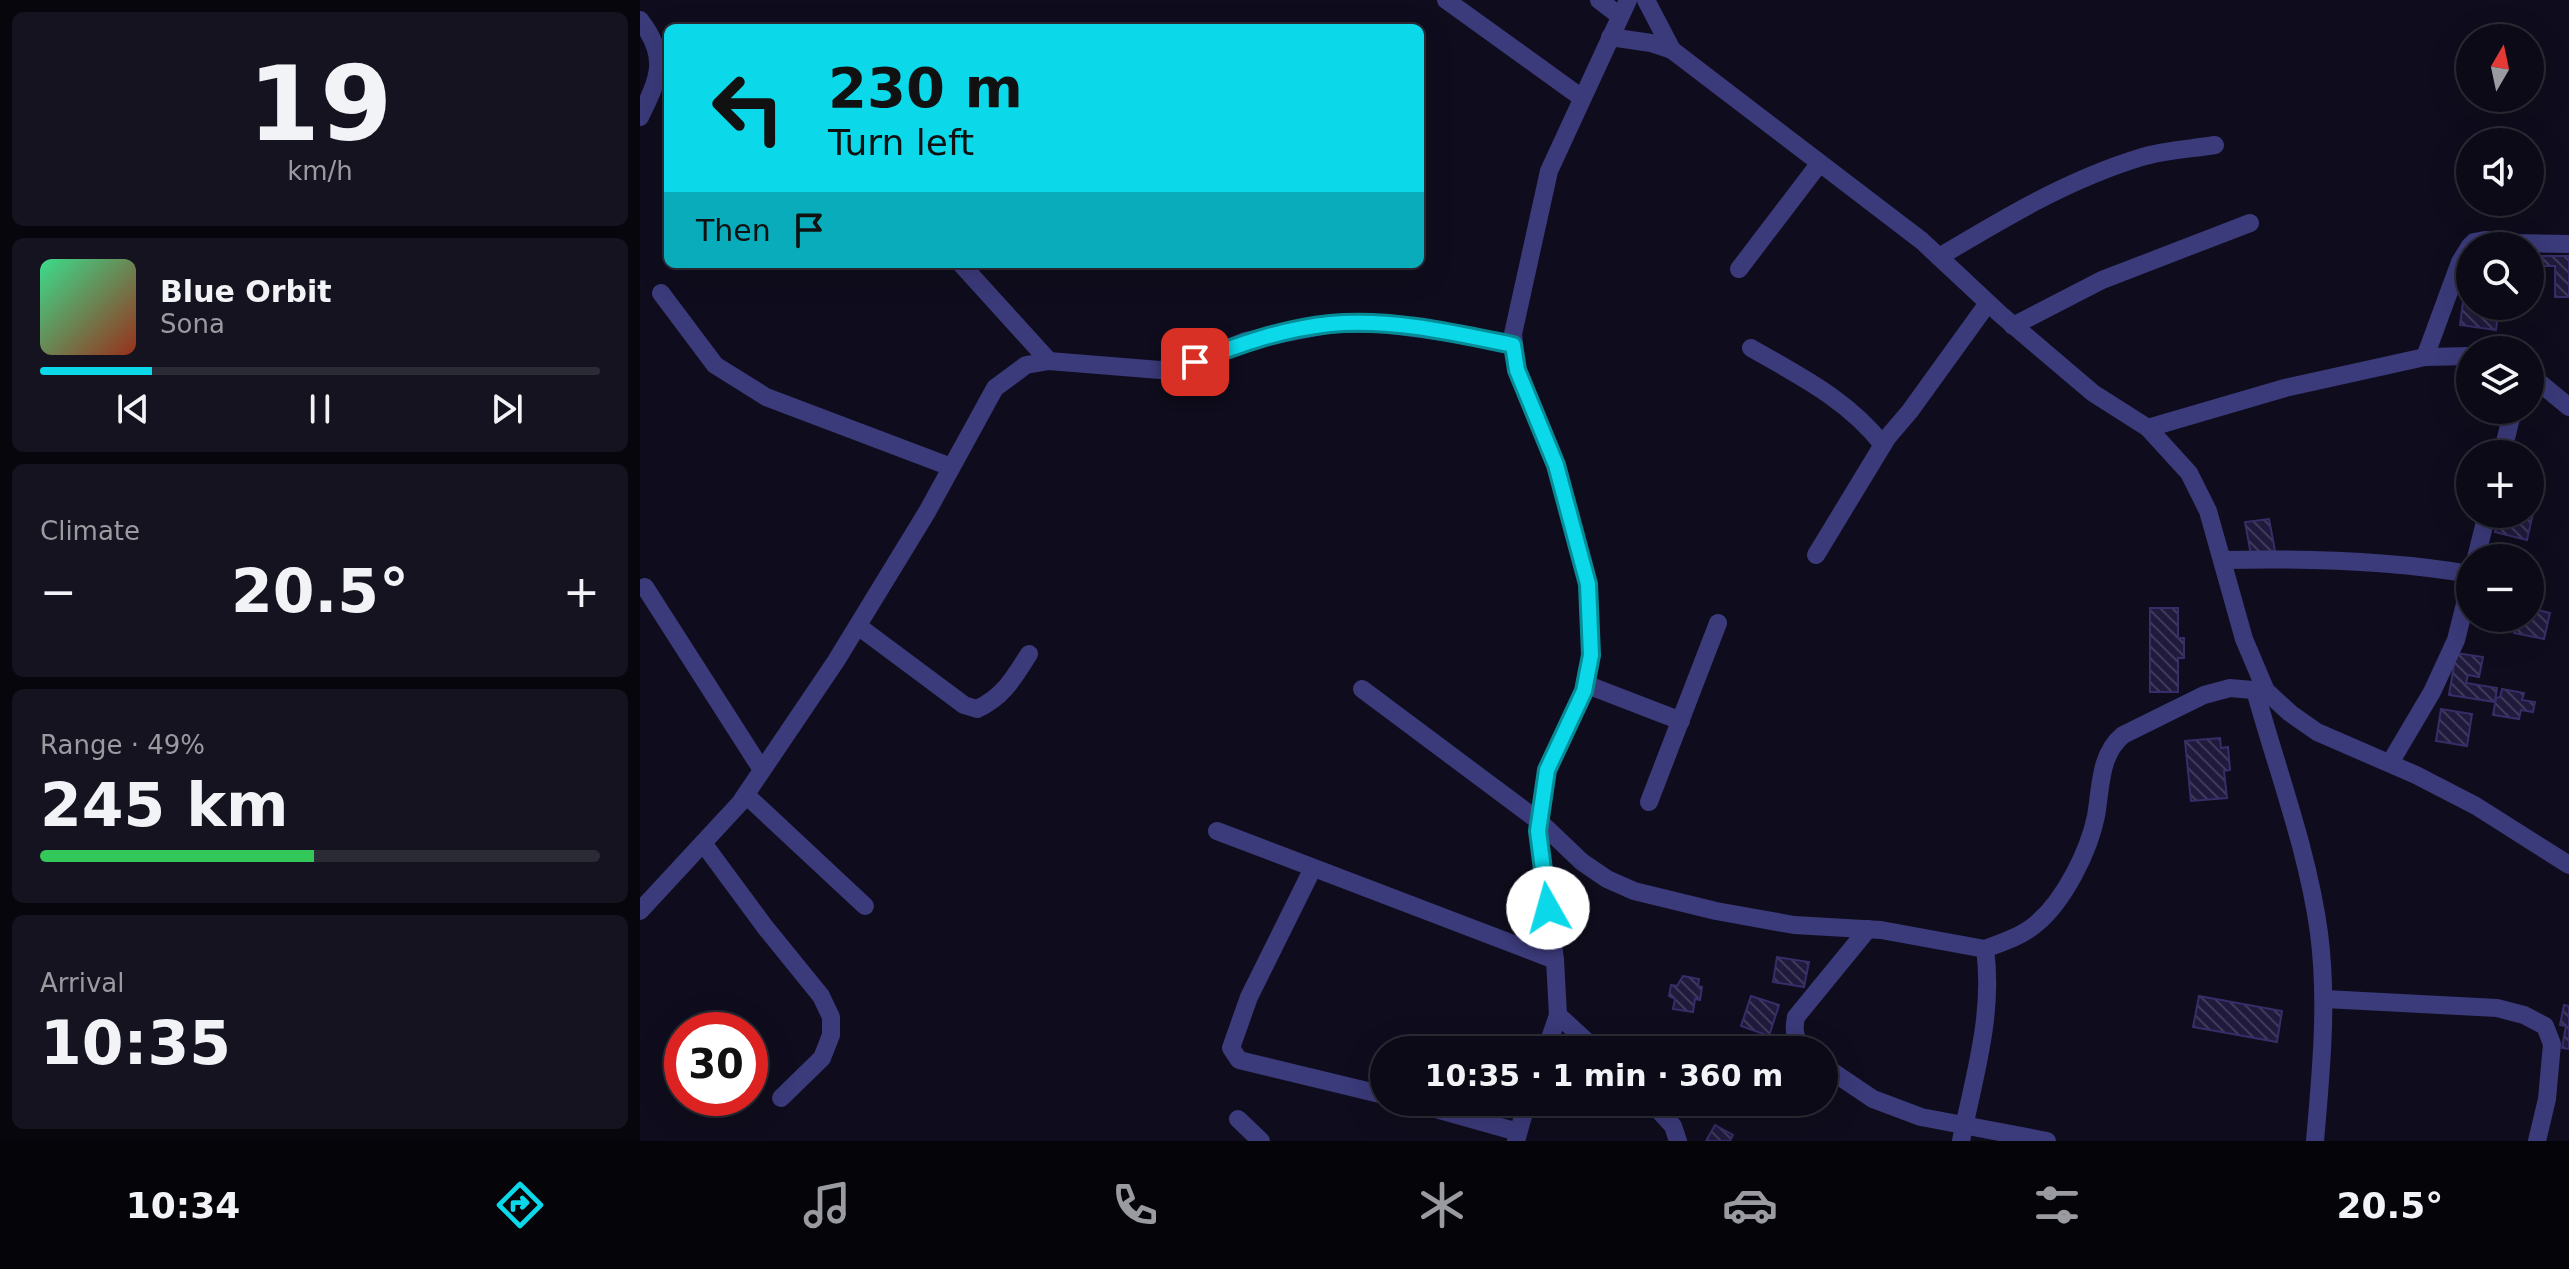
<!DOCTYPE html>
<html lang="en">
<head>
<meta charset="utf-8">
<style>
	:root { --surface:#0b0a16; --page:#14131f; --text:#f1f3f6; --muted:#9a9aa1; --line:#2b2b35; --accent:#0bd8e9 }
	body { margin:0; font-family:"DejaVu Sans",sans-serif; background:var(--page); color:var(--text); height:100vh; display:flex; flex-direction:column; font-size:30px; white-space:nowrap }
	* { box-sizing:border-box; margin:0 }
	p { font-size:26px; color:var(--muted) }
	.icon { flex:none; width:44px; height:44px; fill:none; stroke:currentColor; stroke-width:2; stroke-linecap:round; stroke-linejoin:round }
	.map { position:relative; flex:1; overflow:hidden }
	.panel { display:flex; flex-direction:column; gap:12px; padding:12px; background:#06060c; width:640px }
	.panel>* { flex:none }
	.guide { position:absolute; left:24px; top:24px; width:760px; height:244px; border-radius:12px; box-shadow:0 8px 32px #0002,0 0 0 2px var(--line); background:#0bd8e9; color:#111; overflow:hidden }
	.needle { width:52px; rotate:9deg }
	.controls { position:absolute; left:1816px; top:24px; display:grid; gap:16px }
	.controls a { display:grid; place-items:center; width:88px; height:88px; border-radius:50%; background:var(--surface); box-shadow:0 8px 32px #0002,0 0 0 2px var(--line); font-size:40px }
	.speed { position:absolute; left:24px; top:1012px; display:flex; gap:16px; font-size:40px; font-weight:700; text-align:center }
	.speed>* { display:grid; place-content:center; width:104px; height:104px; border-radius:50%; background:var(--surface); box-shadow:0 8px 32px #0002,0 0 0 2px var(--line); line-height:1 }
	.speed .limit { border:12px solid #d22; background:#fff; color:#111 }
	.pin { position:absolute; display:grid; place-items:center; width:68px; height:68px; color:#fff; margin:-34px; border-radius:16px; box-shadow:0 4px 12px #0006 }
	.me { position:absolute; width:88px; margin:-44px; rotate:353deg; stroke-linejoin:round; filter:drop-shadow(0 0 6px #0008) }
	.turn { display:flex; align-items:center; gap:28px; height:168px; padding:0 32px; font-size:36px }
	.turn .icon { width:104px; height:104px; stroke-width:2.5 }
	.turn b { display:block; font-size:56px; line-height:68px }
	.then { display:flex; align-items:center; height:76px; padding:0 32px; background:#0003; gap:16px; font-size:30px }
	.big { font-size:60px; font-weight:700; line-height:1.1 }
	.panel .card { flex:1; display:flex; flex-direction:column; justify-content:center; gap:12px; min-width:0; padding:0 28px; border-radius:12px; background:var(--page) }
	.panel .dial { align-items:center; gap:0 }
	.dial b { font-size:104px; line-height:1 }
	.song { display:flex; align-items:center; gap:24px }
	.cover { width:96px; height:96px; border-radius:12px; background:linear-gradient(135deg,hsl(150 70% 55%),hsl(10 70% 35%)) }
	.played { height:8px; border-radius:4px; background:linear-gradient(90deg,var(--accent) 20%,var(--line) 20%) }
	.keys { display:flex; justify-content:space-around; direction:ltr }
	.heat { display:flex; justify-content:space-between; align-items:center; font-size:44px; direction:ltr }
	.charge { height:12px; border-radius:6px; background:linear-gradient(90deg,#34c759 49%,var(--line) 0) }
	.trip { position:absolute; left:730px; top:1036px; width:468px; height:80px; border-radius:40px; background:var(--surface); box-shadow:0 8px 32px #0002,0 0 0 2px var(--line); font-weight:700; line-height:80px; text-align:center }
	.tab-bar { display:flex; height:128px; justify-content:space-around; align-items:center; background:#040409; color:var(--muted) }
	.tab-bar .icon { width:56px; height:56px }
	.tab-bar .selected { color:var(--accent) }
	.tab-bar b { font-size:36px; color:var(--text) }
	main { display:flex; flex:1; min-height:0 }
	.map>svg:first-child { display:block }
	.building { fill:url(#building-back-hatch); stroke:#372d68; stroke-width:2 }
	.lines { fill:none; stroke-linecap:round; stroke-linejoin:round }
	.street { stroke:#3b3a7a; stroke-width:18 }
	.route-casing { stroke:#078c97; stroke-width:20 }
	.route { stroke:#0bd8e9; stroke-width:14 }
</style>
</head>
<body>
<main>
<section class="panel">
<div class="card dial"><b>19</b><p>km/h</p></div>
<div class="card">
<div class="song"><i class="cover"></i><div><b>Blue Orbit</b><p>Sona</p></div></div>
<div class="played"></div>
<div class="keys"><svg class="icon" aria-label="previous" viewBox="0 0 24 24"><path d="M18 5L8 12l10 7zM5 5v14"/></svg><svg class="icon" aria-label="pause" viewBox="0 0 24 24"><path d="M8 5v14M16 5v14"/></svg><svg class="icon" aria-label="next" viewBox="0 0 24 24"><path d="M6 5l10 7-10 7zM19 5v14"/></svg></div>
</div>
<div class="card"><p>Climate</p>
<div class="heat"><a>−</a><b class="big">20.5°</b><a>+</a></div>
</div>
<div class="card"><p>Range · 49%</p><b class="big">245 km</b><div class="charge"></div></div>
<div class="card"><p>Arrival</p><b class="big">10:35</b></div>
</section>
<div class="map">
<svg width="1929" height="1141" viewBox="0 0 1929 1141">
	<defs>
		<pattern id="building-back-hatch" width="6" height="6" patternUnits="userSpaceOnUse" patternTransform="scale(2)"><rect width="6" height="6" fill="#201a3d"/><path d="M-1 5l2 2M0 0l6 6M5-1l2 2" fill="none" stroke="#3f3a5a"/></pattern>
	</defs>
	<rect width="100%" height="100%" fill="#0f0d1d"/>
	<g class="building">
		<polygon points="1902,256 1929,256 1929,297 1915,297 1915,266 1903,266"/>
		<polygon points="1890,263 1898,265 1892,294 1890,294"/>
		<polygon points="1824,295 1830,296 1830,306 1859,306 1856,330 1820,325"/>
		<polygon points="1890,494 1897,495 1887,540 1855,532 1860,514 1890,514"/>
		<polygon points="1629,519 1635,551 1611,555 1605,522"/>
		<polygon points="1510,608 1538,608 1538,638 1544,638 1544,658 1538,658 1538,692 1510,692"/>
		<polygon points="1893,609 1910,613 1904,639 1874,633 1877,618 1890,618"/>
		<polygon points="1816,653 1843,657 1839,677 1828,675 1826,683 1857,688 1855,702 1809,695"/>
		<polygon points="1862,689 1884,693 1882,700 1895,702 1893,712 1881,710 1879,719 1853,715 1856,698 1860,697"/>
		<polygon points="1801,709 1832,714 1827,746 1796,741"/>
		<polygon points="1580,738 1581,748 1588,747 1590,770 1584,771 1587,798 1551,801 1545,741"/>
		<polygon points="1137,957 1169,962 1164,987 1133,982"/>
		<polygon points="1043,976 1059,979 1058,986 1062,987 1060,1000 1055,999 1053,1012 1033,1009 1035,999 1029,996 1031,985 1037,986"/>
		<polygon points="1111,996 1139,1005 1129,1036 1101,1026"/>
		<polygon points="1559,996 1642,1011 1637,1042 1553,1027"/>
		<polygon points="1924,1005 1929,1006 1929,1049 1922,1048 1926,1026 1920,1025"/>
		<polygon points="1127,1041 1139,1046 1141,1041 1155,1047 1154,1050 1123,1050"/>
		<polygon points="1075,1125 1093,1135 1090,1141 1066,1141"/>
	</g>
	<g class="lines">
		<g class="street">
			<polyline points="806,0 942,98"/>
			<polyline points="959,0 980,16"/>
			<polyline points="1006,0 1032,50 1282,241 1360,314 1453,393 1508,428 1549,473 1568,511 1604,639 1626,691 1650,713 1677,732 1776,775 1836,806 1929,865"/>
			<path d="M0 20C29 57 19 78 0 117"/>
			<polyline points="970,37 1011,43 1032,50"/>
			<polyline points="1830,246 1834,242 1845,240 1878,243 1929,244"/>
			<path d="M1299 257C1364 218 1429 179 1502 157 1525 150 1551 149 1575 145"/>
			<polyline points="321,264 409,361"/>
			<polyline points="1099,269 1179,164"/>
			<polyline points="21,293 75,365 126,397 311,467"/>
			<polyline points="1373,326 1462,280 1610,223"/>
			<path d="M1111 348C1160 376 1208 400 1243 445"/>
			<polyline points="1785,357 1820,262 1830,246"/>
			<polyline points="1890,375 1929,407"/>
			<polyline points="1508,428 1645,388 1785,357 1830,356"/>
			<polyline points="1862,454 1873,410"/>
			<polyline points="1176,555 1247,438 1270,411 1348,303"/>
			<polyline points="1836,558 1847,514"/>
			<path d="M1583 560C1665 558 1748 560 1830 574"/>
			<polyline points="5,587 122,770"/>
			<path d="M218 626 324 705 337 709C363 697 374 678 389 654"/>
			<polyline points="945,684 1041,721"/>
			<path d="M722 689 900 822 942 862 967 879 994 891 1076 911 1154 925 1241 930 1345 949C1354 1014 1334 1077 1321 1141"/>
			<path d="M1615 690C1637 770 1668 851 1679 933 1688 1002 1681 1072 1675 1141"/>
			<polyline points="1750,763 1792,692 1816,640 1830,584"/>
			<polyline points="106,795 225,906"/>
			<polyline points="1009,802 1078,623"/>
			<polyline points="577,831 915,960"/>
			<polyline points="63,843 125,927 181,996 191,1017 191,1035 182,1058 141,1098"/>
			<polyline points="673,868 609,997 591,1048 599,1060 744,1095"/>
			<polyline points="0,911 100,803 196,661 287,512 355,388 386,365 409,361 520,370 555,362 605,341 692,324 744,324 819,334 873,345"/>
			<path d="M1345 949C1363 942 1382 936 1396 924 1424 901 1449 851 1456 816 1461 788 1459 755 1483 735L1564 695 1590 688 1624 691"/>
			<polyline points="1685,999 1857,1008 1884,1015 1905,1026 1912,1044 1907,1099 1897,1141"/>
			<polyline points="918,1015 956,1050"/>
			<polyline points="906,1050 918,1015 915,960 898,831 907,770 944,691 951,655 948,584 916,465 877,370 873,334 909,171 988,0"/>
			<path d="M1164 1050C1155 1039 1153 1031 1156 1017L1228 929"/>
			<polyline points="1184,1066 1233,1099 1281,1117 1407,1141"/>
			<polyline points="771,1102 878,1132"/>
			<polyline points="1011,1102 1033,1126 1038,1141"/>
			<polyline points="598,1119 621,1141"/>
			<polyline points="876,1141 887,1102"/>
		</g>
	</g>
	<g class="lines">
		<g class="route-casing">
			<path id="route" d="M555 362C599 344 643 329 690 324 750 318 815 333 873 345L877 370 916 465 948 584 951 655 944 691 907 770 898 831 908 908"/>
		</g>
		<use href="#route" class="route"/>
	</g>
</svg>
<div class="controls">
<a><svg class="needle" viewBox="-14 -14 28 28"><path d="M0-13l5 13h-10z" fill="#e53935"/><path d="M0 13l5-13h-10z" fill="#9a9aa1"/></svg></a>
<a><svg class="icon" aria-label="sound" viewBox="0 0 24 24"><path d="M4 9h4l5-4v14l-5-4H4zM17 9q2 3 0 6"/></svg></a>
<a><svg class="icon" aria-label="search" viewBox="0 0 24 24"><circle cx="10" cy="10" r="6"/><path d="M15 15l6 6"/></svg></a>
<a><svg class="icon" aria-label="layers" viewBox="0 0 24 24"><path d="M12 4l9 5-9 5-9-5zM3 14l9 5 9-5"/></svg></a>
<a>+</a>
<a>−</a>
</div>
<div class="speed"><div class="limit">30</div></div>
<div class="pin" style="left:555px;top:362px;background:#d93025"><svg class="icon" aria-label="arrive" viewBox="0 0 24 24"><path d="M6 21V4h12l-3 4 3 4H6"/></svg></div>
<svg class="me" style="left:908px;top:908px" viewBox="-20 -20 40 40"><circle r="19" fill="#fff"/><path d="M0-13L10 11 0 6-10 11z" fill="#0bd8e9"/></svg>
<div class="trip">10:35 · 1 min · 360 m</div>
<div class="guide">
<div class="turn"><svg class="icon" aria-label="left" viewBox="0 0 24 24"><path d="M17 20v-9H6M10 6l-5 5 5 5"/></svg><div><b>230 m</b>Turn left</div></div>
<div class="then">Then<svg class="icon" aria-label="arrive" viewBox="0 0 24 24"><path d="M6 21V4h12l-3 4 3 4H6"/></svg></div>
</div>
</div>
</main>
<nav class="tab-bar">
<b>10:34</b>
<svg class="icon selected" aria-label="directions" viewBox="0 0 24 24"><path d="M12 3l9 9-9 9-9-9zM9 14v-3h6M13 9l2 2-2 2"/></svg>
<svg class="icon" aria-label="music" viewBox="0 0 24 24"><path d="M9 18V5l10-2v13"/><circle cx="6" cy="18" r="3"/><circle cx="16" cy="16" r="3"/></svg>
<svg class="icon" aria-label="phone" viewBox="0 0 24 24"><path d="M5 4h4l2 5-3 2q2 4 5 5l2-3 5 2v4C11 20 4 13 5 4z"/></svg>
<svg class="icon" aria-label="climate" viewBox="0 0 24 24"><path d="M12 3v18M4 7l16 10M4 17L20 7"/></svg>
<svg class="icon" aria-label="car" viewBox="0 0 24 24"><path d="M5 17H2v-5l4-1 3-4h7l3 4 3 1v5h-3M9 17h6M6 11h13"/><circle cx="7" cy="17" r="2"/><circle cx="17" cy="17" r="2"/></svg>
<svg class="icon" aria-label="filters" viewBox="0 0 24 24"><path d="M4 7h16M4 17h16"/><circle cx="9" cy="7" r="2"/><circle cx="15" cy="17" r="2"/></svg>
<b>20.5°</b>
</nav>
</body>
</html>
